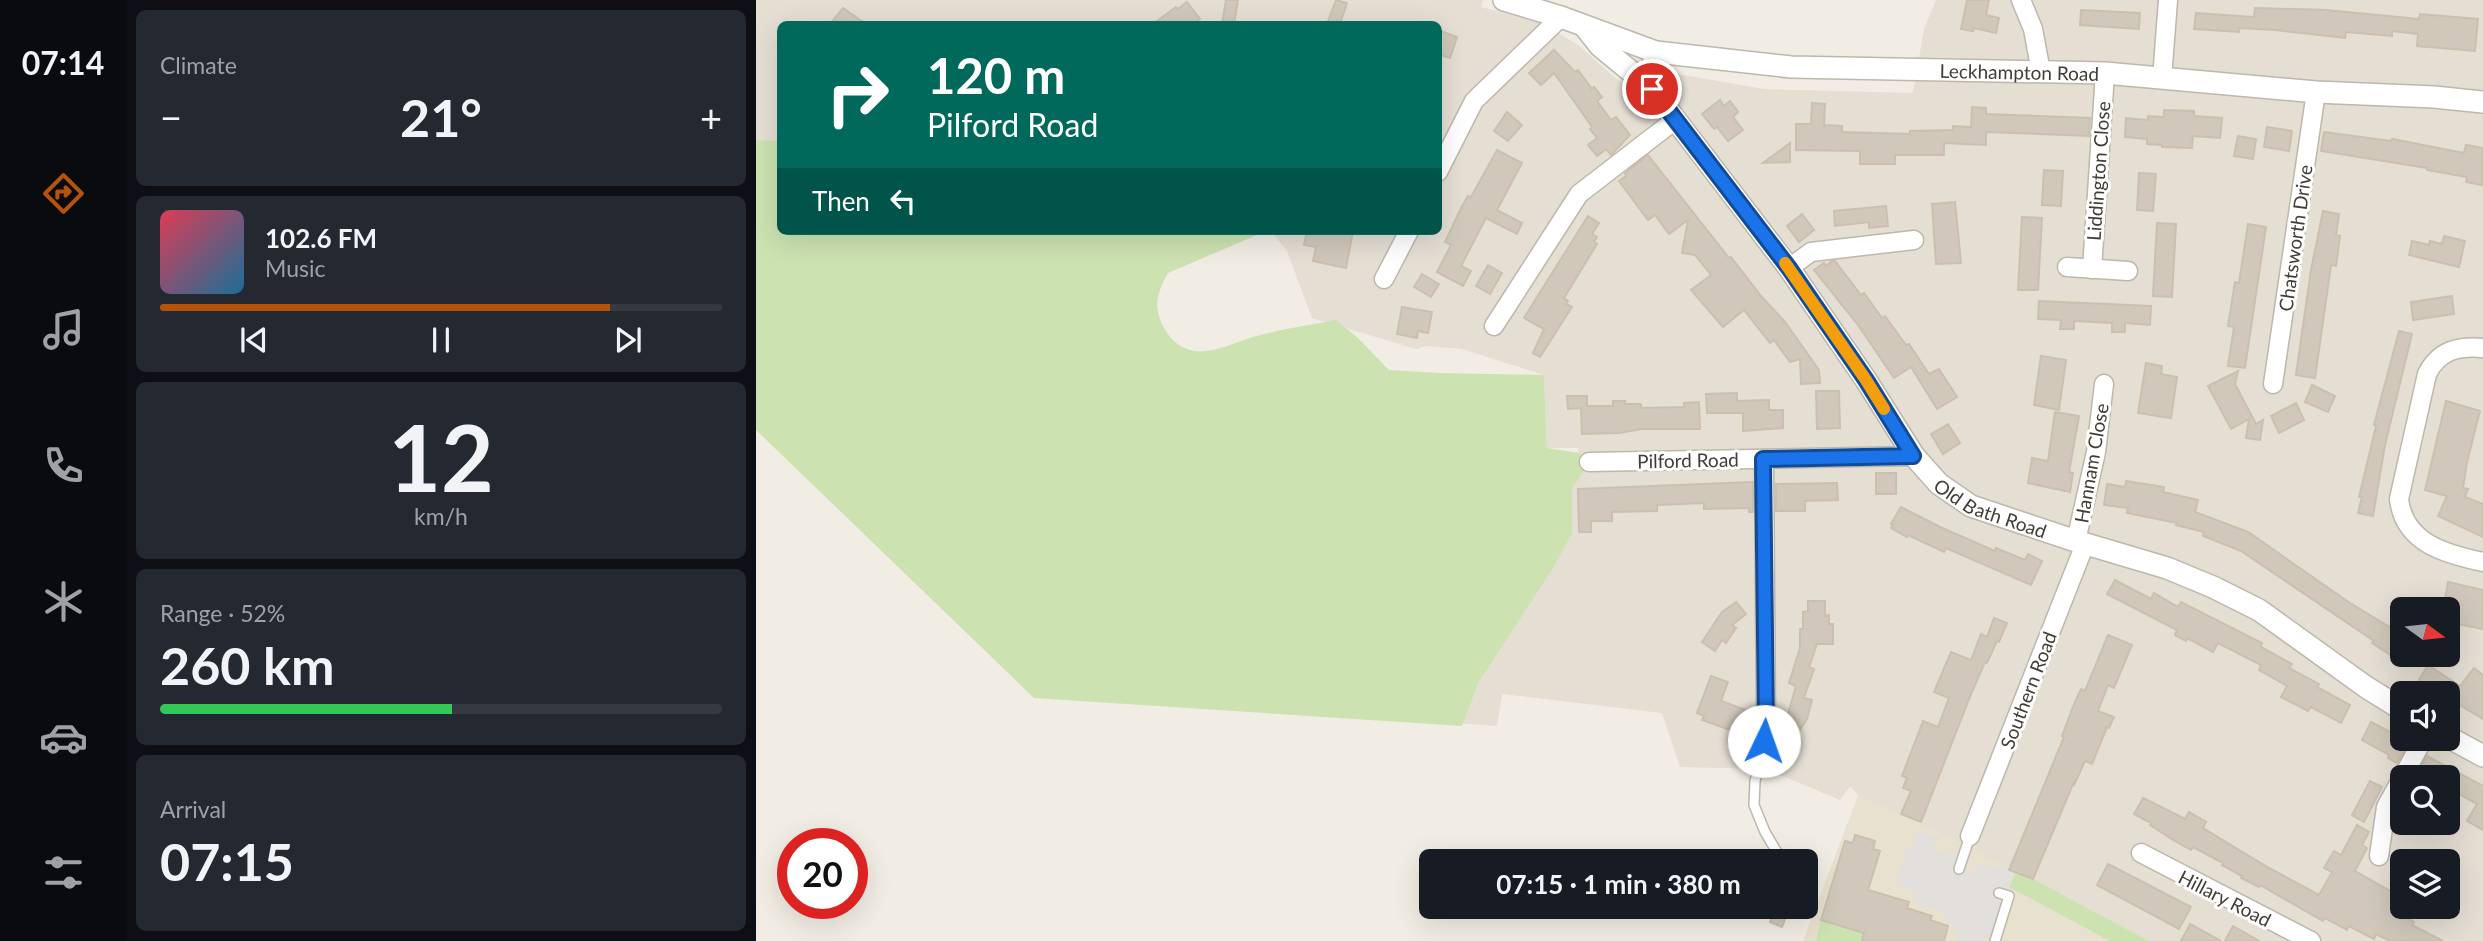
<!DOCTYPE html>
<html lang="en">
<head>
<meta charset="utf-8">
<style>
	:root { --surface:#171b24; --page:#242831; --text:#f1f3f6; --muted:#9ea1a6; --line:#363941; --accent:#b45309 }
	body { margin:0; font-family:Lato,sans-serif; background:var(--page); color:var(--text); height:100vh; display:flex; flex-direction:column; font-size:26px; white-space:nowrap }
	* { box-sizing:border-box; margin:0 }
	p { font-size:23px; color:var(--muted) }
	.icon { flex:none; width:38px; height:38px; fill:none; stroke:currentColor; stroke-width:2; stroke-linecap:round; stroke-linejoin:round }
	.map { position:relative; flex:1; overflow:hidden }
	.details { display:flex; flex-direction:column; gap:10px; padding:10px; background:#0d0f14; width:630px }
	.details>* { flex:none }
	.guide { position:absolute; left:21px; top:21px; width:665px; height:214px; border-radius:10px; box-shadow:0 7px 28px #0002; background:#00695c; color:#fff; overflow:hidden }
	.needle { width:46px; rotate:105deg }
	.buttons { position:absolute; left:1634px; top:597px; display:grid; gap:14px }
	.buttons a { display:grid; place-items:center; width:70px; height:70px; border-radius:10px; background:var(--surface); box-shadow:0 7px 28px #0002; font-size:35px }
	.speed { position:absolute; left:21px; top:828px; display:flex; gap:14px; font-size:35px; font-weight:700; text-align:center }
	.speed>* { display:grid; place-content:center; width:91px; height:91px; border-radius:50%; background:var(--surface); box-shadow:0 7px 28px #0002; line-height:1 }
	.speed .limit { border:10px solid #d22; background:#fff; color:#111 }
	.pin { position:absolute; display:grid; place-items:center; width:60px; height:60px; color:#fff; margin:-30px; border:4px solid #fff; border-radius:50%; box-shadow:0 2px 7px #0007 }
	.me { position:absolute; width:77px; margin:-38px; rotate:3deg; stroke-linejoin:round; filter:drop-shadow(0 0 5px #0008) }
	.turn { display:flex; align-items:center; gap:24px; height:147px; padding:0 35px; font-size:32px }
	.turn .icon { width:91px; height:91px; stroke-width:2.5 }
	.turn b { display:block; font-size:49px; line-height:60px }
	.then { display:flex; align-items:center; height:66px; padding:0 35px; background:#0003; gap:14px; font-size:26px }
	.big { font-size:52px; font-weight:700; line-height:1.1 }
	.details .widget { flex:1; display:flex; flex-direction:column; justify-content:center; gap:10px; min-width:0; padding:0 24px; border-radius:10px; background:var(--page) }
	.details .dial { align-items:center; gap:0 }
	.dial b { font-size:91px; line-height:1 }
	.song { display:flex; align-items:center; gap:21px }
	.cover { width:84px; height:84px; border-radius:10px; background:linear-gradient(135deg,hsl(350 70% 55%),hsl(200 70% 35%)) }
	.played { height:7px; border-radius:4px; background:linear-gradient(90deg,var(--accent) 80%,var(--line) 80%) }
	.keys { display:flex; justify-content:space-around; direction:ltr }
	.heat { display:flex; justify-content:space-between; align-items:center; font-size:38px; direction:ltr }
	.charge { height:10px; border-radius:5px; background:linear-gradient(90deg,#34c759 52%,var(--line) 0) }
	.trip { position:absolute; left:663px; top:849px; width:399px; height:70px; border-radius:10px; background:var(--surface); box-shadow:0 7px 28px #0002; font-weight:700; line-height:70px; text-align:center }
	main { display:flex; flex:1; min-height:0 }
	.tabs { display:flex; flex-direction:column; width:126px; justify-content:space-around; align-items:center; background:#090b0e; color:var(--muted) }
	.tabs .icon { width:49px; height:49px }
	.tabs .selected { color:var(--accent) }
	.tabs b { font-size:32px; color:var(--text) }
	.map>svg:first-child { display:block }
	.residential { fill:#e4ded3; fill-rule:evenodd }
	.education { fill:#e9e1cf }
	.green { fill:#cce2b0 }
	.parking { fill:#e2dfdc }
	.building { fill:#d1c8bb; stroke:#cbc0ae; stroke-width:2 }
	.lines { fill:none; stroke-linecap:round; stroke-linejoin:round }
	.service-casing { stroke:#beb7ab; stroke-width:12 }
	.minor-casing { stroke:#beb7ab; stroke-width:21 }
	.tertiary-casing { stroke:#beb7ab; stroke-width:24 }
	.service { stroke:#fff; stroke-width:9 }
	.minor { stroke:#fff; stroke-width:18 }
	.tertiary { stroke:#fff; stroke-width:21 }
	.route-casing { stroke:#114b97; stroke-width:18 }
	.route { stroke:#1a73e8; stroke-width:12 }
	.slow { stroke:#f59e0b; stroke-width:12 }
	.labels { text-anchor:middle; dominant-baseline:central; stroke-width:6; stroke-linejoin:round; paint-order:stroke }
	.street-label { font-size:19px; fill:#423d35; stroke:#fff }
</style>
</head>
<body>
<main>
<nav class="tabs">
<b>07:14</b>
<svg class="icon selected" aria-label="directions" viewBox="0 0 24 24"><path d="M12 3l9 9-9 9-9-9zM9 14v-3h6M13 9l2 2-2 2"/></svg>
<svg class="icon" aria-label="music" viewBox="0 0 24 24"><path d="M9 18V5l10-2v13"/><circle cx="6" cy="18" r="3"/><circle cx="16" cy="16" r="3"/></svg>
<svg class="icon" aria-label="phone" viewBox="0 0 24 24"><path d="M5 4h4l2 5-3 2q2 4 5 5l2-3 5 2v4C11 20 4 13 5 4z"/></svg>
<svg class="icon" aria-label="climate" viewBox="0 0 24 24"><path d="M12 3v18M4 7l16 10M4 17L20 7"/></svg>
<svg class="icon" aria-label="car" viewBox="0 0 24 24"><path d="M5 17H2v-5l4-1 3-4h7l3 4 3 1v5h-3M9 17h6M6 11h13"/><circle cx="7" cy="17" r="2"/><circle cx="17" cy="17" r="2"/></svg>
<svg class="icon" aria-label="filters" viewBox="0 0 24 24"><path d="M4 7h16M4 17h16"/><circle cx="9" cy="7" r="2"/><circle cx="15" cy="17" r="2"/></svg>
</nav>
<section class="details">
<div class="widget"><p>Climate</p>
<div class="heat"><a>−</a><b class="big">21°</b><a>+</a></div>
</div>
<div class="widget">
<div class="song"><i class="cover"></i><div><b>102.6 FM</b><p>Music</p></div></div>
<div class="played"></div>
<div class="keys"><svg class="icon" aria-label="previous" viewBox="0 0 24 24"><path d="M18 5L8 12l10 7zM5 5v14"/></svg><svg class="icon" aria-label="pause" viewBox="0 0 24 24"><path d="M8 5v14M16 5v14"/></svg><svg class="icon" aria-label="next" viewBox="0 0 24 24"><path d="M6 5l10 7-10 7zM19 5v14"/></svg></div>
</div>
<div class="widget dial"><b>12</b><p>km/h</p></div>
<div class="widget"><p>Range · 52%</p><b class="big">260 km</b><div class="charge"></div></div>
<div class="widget"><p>Arrival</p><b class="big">07:15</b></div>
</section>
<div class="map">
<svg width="1727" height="941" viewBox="0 0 1727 941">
	<rect width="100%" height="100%" fill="#f1ede4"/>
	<path class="residential" d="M0 0H727L725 7 784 22 822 45 863 81 916 73 1008 89 1157 93 1168 29 1180 0H1727V941H1393L1277 879 1253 871 1217 850 1102 795 1094 786 1084 800 1010 769 924 767 906 713 746 694 741 726 647 719 823 460 822 448H791L788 375 706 349 670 346 660 349 556 318 531 251 515 231H682V24H24V141H12L0 140ZM1647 609H1692V654H1647ZM1647 693H1692V738H1647ZM1647 777H1692V822H1647ZM1647 861H1692V906H1647Z"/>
	<polygon class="education" points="1102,795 1217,850 1253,871 1277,879 1393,941 1047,941"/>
	<g class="green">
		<path d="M0 140 24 141V231H510L412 273C402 291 397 305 406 324 413 338 422 348 438 351 457 354 482 341 500 336 527 329 553 325 580 320L601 337 633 370 683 373 788 375 791 448 824 453 828 471 816 488V533L797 568 722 683 706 726 278 698 0 430Z"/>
		<polygon points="1260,872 1277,879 1393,941 1354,941 1253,887"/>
		<polygon points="1065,920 1108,933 1106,941 1060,941"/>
	</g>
	<polygon class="parking" points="1161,832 1182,838 1179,851 1199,856 1203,853 1206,845 1217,850 1210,868 1213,873 1218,874 1221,863 1260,872 1253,887 1237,939 1231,938 1229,941 1200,941 1203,930 1188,919 1187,911 1160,903 1158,897 1159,891 1140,885 1152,846 1158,844"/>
	<g class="building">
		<polygon points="470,0 482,0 478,24 466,24"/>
		<polygon points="580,0 591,3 584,24 571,24"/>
		<polygon points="1211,0 1233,0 1230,15 1243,18 1240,33 1218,28 1217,31 1205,29"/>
		<polygon points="431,2 444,19 436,24 397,24 420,7 422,9"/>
		<polygon points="87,8 110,24 74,24"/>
		<polygon points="1499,8 1570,10 1663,19 1664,14 1722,19 1719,51 1661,46 1662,34 1636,31 1636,36 1590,32 1589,38 1519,30 1483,28 1483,32 1438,29 1440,13 1498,17"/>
		<polygon points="1325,10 1384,13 1383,29 1324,25"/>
		<polygon points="682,30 701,37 694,58 682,54"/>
		<polygon points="798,50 819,72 822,70 836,89 838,87 846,97 841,101 855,120 860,117 874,135 855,155 850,149 841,156 832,145 841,138 834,129 836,127 798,73 785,85 773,73"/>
		<polygon points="964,100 968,106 974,101 982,112 977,117 987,130 972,141 961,127 958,129 946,114"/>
		<polygon points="1056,103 1069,104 1068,125 1086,126 1086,132 1154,134 1154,131 1197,130 1197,126 1215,127 1216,107 1230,108 1230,114 1334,118 1333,136 1230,132 1230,145 1188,143 1188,155 1139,155 1139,164 1104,164 1104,151 1040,150 1040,124 1055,124"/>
		<polygon points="1408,110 1438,111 1438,116 1466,118 1464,138 1437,136 1436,148 1406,147 1406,145 1391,144 1391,139 1369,137 1370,118 1392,120 1392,116 1408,117"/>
		<polygon points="751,112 766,125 752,141 738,131"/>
		<polygon points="1511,127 1536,131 1533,151 1508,147"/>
		<polygon points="1568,132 1635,141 1636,139 1708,153 1710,145 1727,148 1726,185 1710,182 1711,177 1671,170 1671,168 1565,151"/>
		<polygon points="1482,136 1500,139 1497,159 1478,156"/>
		<polygon points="1034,143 1034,162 1007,163"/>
		<polygon points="741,150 766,163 741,210 766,223 761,234 730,218 705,266 715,271 707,286 681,272 695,245 689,242 705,208 712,196 715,197"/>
		<polygon points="892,155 973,258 975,257 1005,296 1029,322 1063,370 1064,383 1045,384 1044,359 1034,362 1018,340 1014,343 988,310 967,327 935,290 955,275 939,255 926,253 932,220 913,234 899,215 892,220 863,181 870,176 869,173"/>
		<polygon points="1288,170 1307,171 1305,206 1286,205"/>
		<polygon points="1383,173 1400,174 1397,211 1381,210"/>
		<polygon points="1199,202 1205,263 1180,264 1176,204"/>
		<polygon points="1130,206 1132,226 1113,228 1113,222 1079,226 1078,211"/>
		<polygon points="1567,211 1583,214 1580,235 1584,236 1580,266 1575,265 1559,378 1540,375 1555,270"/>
		<polygon points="1046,214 1058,230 1043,242 1031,226"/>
		<polygon points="832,216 843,223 836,234 841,237 838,242 841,244 808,298 812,301 810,304 816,307 784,357 777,353 788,329 768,318"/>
		<polygon points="1266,217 1286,218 1282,290 1262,290"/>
		<polygon points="1401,223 1420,224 1416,297 1397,296"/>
		<polygon points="1492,224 1510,227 1489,368 1472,366 1478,327 1472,326 1479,282 1483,283"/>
		<polygon points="551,231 597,231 590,268 557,261 560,247 548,245"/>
		<polygon points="1688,236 1709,241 1703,267 1653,255 1656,241 1673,245 1674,241 1686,244"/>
		<polygon points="1076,261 1079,261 1105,295 1108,293 1126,318 1129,316 1150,345 1153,344 1173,374 1183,369 1201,397 1181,409 1155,367 1138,378 1102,325 1058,270 1068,263 1070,266"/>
		<polygon points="732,265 746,273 734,294 720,286"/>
		<polygon points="666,274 683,284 675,297 658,287"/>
		<polygon points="1696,296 1698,314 1657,320 1655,302"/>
		<polygon points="1283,301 1395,306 1394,325 1369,323 1369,332 1356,332 1356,323 1318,321 1318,329 1304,329 1305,320 1282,319"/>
		<polygon points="646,307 676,312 672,333 662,331 661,338 641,334"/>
		<polygon points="1643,331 1656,334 1629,445 1617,516 1602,513 1606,497 1603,497 1620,426 1618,425"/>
		<polygon points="1285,356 1310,360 1303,410 1278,405"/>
		<polygon points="1390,363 1406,366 1405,374 1421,377 1415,418 1382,413"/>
		<polygon points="1482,371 1479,384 1500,424 1507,420 1504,440 1490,438 1493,419 1475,429 1452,386"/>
		<polygon points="1556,385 1579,396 1572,412 1549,402"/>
		<polygon points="1060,391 1083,391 1084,428 1061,429"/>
		<polygon points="981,393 981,401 1013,400 1013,410 1027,410 1027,428 987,431 987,413 951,413 950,394"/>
		<polygon points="811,396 831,396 831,406 857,406 857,401 869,401 869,404 885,404 885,408 928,407 928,403 943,402 944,429 886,429 863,433 826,434 825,408 812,409"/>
		<polygon points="1690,401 1724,411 1711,462 1707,488 1712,489 1709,497 1727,504 1727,537 1682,516 1691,496 1669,490"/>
		<polygon points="1540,403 1548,420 1523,433 1515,416"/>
		<polygon points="1299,412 1323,416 1313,472 1317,473 1314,492 1272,483 1276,458 1292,461"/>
		<polygon points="1192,424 1204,443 1187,454 1175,434"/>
		<rect x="1120" y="473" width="20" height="21"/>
		<polygon points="1370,481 1408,487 1407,492 1442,500 1439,512 1492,532 1594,603 1647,635 1647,663 1616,643 1618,641 1485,551 1447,536 1448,532 1420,525 1421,523 1371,513 1372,508 1348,505 1351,484 1369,487"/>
		<polygon points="997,482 997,512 993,512 993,508 948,509 948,503 901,505 901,511 856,512 856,521 835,521 835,532 823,532 822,489"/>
		<polygon points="1081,483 1082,500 1049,501 1049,511 1020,511 1020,484"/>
		<polygon points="1145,507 1184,527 1239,551 1240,548 1269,560 1272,554 1286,561 1275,585 1190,548 1188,552 1152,535 1151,537 1135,528 1137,525 1135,524"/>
		<polygon points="1359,580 1395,599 1398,593 1422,607 1425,602 1506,643 1505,647 1536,664 1533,668 1563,684 1561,687 1594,705 1585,723 1555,707 1552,711 1525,697 1531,686 1503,670 1505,665 1462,643 1457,652 1431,638 1430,641 1419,635 1421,630 1351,594"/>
		<polygon points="1692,582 1727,590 1727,629 1696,623 1700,602 1689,599"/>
		<polygon points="1052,601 1069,601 1069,616 1073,615 1073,624 1077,624 1077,644 1061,644 1053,667 1058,669 1048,698 1056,700 1051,719 1036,741 1021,731 1032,714 1040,686 1033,683 1044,648 1044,629 1047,629 1047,612 1052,611"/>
		<polygon points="980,602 990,614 976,625 980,628 970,643 966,640 959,651 946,642 966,612"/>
		<polygon points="1238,618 1251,623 1243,642 1239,640 1241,641 1231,663 1229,662 1215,694 1165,822 1145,814 1155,791 1147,788 1151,778 1146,776 1167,721 1182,727 1193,698 1178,692 1195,652 1215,660 1225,634 1231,637"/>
		<polygon points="1352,635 1376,645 1358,688 1352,685 1342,711 1358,717 1353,728 1351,727 1336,764 1329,761 1318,785 1317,784 1277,879 1253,870 1308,737 1306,736 1319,702 1325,689 1329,691"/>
		<polygon points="1672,665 1704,686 1718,668 1727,675 1727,719 1692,698 1692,693 1684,693 1663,680"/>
		<polygon points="955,676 972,682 965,701 990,710 982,733 946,720 948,716 941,713"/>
		<polygon points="1615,722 1653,742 1641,763 1632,758 1633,755 1606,740"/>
		<polygon points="1671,756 1727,786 1727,830 1711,821 1721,804 1692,788 1692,777 1671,777 1662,772"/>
		<polygon points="1614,781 1626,787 1608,822 1596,815"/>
		<polygon points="1387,798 1429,819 1433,812 1450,822 1447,828 1513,868 1563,895 1576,872 1568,868 1578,851 1585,855 1601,825 1613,832 1606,845 1611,848 1599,871 1647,898 1647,906 1653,906 1648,917 1658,922 1656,925 1687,941 1634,941 1620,934 1618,939 1593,926 1591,930 1569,918 1567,921 1504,885 1503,887 1485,878 1486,876 1466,865 1467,863 1437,847 1435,850 1417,840 1394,825 1395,823 1378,814"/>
		<polygon points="1099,835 1119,841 1117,849 1124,851 1112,890 1153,902 1151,908 1176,916 1174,920 1192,926 1188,941 1106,941 1108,933 1065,920 1089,841 1097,843"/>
		<polygon points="1352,864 1435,907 1423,929 1341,885"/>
		<polygon points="1021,906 1034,906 1026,927 1014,922"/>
		<polygon points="1434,924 1465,941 1425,941"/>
		<polygon points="1477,926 1503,941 1469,941"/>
	</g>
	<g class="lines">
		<g class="service-casing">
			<g id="service">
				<polyline points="1010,724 1005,758 999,781 998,805 1009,832 1025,859 1029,861"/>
				<polyline points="1203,869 1214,836"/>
				<polyline points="1239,941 1253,896 1243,893"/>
			</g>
		</g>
		<g class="minor-casing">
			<g id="minor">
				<polyline points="1265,0 1277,29 1285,72"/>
				<polyline points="1406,79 1412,0"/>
				<polyline points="682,172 718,101 805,17"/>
				<polyline points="1311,267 1372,271"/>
				<polyline points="1033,268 1055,252 1158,240"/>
				<polyline points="1336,269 1349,73"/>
				<polyline points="628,279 653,231"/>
				<polyline points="738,326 823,194 919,120"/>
				<path d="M1727 348C1702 346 1683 350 1671 374L1643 499C1648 543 1689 554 1727 562"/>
				<polyline points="1517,384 1560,92"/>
				<polyline points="1008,459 1010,724"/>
				<polyline points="833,462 1158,456"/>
				<polyline points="1320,541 1340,452 1348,384"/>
				<polyline points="1214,836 1329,544"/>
				<polyline points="1385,853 1555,941"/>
				<polyline points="1623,856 1630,807 1668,738"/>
			</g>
		</g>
		<g class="tertiary-casing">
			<g id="tertiary">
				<path id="s1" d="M748 0 805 17 900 52 1035 67 1349 73 1560 92 1678 97 1727 102"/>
				<polyline points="829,27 844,46 896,89"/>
				<path id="s2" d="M900 52 895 73 896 89 1033 268 1110 380 1158 456 1183 484 1215 506 1320 541 1411 568 1457 587 1503 610 1610 687 1647 710"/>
				<polyline points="1692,737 1727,756"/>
			</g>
		</g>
		<use href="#service" class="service"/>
		<use href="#minor" class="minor"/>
		<use href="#tertiary" class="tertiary"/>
	</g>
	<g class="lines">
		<g class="route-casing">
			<polyline id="route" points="896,89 1033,268 1110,380 1157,456 1007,459 1010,724 1008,741"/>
		</g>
		<use href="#route" class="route"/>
		<polyline class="slow" points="1029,263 1110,380 1128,409"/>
	</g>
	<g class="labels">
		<g class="street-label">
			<text stroke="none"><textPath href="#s1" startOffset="525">Leckhampton Road</textPath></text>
			<text transform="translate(1342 171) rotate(-86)">Liddington Close</text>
			<text transform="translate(1539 238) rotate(-82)">Chatsworth Drive</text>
			<text transform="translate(932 460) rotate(-1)">Pilford Road</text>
			<text transform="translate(1335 463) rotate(-80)">Hannam Close</text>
			<text stroke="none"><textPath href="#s2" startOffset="584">Old Bath Road</textPath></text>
			<text transform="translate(1272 690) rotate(-69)">Southern Road</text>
			<text transform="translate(1469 898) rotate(27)">Hillary Road</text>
		</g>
	</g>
</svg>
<div class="buttons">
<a><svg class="needle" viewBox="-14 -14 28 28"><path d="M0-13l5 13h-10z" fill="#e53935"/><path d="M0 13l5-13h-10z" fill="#9ea1a6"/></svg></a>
<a><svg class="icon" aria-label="sound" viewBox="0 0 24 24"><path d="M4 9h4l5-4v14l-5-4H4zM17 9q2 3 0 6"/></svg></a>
<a><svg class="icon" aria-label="search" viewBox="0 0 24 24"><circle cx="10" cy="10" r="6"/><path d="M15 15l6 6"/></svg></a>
<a><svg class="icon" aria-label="layers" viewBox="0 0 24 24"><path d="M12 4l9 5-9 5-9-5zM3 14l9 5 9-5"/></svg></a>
</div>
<div class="speed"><div class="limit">20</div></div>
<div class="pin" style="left:896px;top:89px;background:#d93025"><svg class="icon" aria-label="arrive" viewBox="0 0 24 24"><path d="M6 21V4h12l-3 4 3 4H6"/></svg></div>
<svg class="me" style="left:1008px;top:741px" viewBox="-20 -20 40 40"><circle r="19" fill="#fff"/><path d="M0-13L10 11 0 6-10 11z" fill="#1a73e8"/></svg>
<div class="trip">07:15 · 1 min · 380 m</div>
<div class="guide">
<div class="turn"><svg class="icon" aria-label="right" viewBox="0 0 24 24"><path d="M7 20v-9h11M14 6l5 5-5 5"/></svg><div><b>120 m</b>Pilford Road</div></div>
<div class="then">Then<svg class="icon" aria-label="left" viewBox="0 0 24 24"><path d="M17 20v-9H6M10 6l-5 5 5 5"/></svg></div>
</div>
</div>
</main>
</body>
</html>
